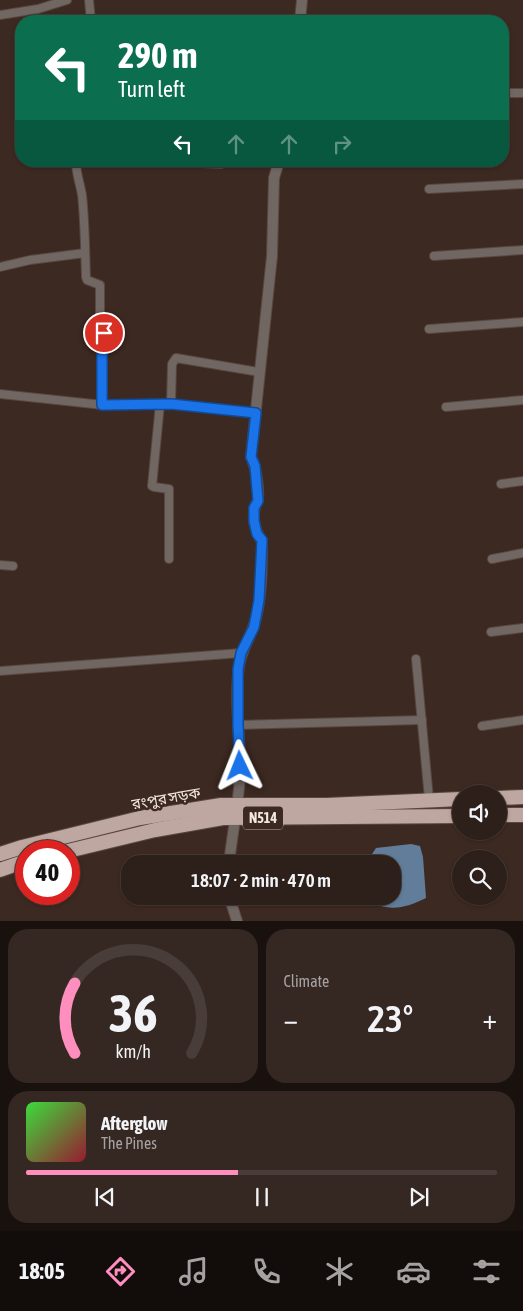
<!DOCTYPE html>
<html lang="en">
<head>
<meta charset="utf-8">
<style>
	:root { --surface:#2d1f19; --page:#352722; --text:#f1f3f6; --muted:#a7a2a2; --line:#483d38; --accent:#fe8ebd }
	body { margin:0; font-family:"Asap Condensed","Noto Sans Bengali",sans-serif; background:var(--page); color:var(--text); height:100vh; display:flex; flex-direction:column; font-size:19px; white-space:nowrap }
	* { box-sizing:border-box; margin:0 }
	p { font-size:16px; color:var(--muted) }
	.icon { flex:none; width:28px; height:28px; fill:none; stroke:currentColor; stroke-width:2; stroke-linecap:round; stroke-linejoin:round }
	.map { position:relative; height:921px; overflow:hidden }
	.drawer { display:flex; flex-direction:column; gap:8px; padding:8px; background:#19110e; flex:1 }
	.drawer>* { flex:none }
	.top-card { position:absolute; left:15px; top:15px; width:494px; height:152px; border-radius:20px; box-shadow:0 1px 4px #0004,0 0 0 1px var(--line); background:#0b6e4f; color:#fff; overflow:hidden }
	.buttons { position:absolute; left:452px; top:785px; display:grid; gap:10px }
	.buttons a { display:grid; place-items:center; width:55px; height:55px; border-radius:50%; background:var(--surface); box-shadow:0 1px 4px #0004,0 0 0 1px var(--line); font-size:25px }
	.speed { position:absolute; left:15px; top:840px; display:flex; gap:10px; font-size:25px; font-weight:700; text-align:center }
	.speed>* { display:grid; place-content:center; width:65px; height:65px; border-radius:50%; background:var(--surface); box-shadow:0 1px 4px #0004,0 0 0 1px var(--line); line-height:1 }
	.speed .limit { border:8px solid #d22; background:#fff; color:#111 }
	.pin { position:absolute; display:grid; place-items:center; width:42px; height:42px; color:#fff; margin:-21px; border:2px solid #fff; border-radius:50%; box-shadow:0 1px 5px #0007 }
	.me { position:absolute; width:55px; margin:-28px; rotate:358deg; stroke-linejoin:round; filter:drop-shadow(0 0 4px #0008) }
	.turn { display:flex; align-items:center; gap:18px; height:105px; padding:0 20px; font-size:22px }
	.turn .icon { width:65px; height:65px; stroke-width:2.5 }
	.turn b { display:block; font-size:35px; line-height:42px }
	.lanes { display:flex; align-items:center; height:48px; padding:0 20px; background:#0003; justify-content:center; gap:25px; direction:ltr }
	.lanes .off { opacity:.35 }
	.big { font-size:38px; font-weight:600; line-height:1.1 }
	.drawer .widget { flex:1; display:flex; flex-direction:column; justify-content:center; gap:8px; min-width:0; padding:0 18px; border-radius:20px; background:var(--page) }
	.drawer .dial { align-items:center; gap:0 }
	.dial svg { height:130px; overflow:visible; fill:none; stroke:var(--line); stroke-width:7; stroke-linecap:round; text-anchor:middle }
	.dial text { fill:var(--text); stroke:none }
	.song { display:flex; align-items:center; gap:15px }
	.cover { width:60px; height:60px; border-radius:8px; background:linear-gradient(135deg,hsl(120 70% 55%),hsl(350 70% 35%)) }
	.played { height:5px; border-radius:2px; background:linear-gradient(90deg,var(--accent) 45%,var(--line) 45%) }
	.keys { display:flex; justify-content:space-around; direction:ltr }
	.heat { display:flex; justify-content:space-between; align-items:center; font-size:28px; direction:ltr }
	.drawer .tiles { flex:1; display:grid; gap:8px; grid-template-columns:1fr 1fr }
	.widget:last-child { grid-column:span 2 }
	.trip { position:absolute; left:121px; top:855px; width:280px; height:50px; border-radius:20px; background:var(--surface); box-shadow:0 1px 4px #0004,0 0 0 1px var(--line); font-weight:600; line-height:50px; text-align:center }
	.menu { display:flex; height:80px; justify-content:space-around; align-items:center; background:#120c0a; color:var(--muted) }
	.menu .icon { width:35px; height:35px }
	.menu .active { color:var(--accent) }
	.menu b { font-size:22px; color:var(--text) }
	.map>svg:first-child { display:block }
	.water { fill:#617d9a }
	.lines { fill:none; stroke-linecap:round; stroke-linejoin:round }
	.minor-casing { stroke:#594740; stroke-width:10 }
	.tertiary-casing { stroke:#594740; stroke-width:12 }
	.trunk-casing { stroke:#594740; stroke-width:16 }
	.minor { stroke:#706662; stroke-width:8 }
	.tertiary { stroke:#706662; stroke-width:10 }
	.trunk { stroke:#bea7a0; stroke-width:14 }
	.route-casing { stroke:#114b97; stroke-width:12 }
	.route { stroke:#1a73e8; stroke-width:9 }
	.labels { text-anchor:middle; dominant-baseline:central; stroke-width:5; stroke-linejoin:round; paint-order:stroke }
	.shield { fill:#3c2921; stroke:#bdaea8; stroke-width:1 }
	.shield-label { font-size:14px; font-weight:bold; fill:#f4e7e2 }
	.street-label { font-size:15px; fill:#f4e7e2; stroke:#3c2921 }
</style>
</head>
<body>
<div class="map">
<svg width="523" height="921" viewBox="0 0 523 921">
	<rect width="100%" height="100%" fill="#3c2921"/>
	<path class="water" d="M411 844 420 846 423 857 426 898C410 906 395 911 378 905L375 896H392V864H373L372 854 376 848Z"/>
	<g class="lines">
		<g class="minor-casing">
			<g id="minor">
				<polyline points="89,0 91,21"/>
				<polyline points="0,15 38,9 67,0"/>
				<polyline points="502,93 523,93"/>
				<path d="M76 161C76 174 80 183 82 195 85 222 85 250 86 277L87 280 100 285V318L95 331 104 333 102 356 103 405 171 404 256 413"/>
				<polyline points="158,161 221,164 221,161"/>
				<polyline points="429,189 523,184"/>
				<polyline points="434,256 523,250"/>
				<polyline points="0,267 30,260 85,253"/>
				<polyline points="429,329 523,322"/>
				<polyline points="0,394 103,405"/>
				<polyline points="160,404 152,486 154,487 169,489 169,559"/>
				<polyline points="171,404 172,364 176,358 259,372"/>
				<polyline points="446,407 523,400"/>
				<polyline points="501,484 523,481"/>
				<polyline points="492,559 523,553"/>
				<polyline points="0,565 13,566"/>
				<polyline points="491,632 523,628"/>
				<polyline points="416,659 429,799"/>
				<polyline points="0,671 241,653"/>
				<polyline points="238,725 422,720"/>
				<polyline points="482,726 523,720"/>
			</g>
		</g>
		<g class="tertiary-casing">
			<g id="tertiary">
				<polyline points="300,21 302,0"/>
				<path d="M229 864C232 835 238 806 240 777 241 740 234 703 239 666 241 652 248 641 253 628 262 603 262 567 262 541 255 532 252 518 255 507 256 503 257 503 258 500 259 488 256 467 251 457L272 256 274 178 279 161"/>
				<polyline points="229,896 237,921"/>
			</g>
		</g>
		<g class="trunk-casing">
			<g id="trunk">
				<polyline points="499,798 523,797"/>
				<polyline points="499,815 523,815"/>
				<polyline points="68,851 155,830 223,818 461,816"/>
				<polyline points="0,854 22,847 140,818 221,805 327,805 461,799"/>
				<polyline points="0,870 26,861"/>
			</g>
		</g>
		<use href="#minor" class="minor"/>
		<use href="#tertiary" class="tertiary"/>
		<use href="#trunk" class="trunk"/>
	</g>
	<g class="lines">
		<g class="route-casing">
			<polyline id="route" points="104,333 102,356 102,405 171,404 256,413 251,457 255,466 258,501 254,508 254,521 257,534 262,540 261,561 259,600 254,627 241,653 238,669 238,725 240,766"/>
		</g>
		<use href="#route" class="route"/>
	</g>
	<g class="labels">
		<rect class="shield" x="243" y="806.5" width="40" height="23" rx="4"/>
		<g class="shield-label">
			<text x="263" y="818">N514</text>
		</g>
		<g class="street-label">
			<text transform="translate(166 798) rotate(-10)">রংপুর সড়ক</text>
		</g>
	</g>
</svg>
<div class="buttons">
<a><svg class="icon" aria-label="sound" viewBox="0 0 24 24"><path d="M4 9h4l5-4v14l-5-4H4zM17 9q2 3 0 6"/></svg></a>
<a><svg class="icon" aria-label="search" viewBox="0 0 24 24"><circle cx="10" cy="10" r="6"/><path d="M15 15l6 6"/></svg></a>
</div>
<div class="speed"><div class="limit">40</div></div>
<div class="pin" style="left:104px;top:333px;background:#d93025"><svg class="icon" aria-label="arrive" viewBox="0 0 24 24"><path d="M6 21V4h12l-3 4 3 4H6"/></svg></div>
<svg class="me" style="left:240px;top:766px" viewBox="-20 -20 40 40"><path d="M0-17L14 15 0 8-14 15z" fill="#1a73e8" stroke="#fff" stroke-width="4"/></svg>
<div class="trip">18:07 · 2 min · 470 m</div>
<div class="top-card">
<div class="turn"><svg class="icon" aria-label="left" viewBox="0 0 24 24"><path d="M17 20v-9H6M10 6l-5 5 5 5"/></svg><div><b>290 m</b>Turn left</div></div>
<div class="lanes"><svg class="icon" aria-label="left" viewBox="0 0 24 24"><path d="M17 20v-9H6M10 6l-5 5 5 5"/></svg><svg class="icon off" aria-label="ahead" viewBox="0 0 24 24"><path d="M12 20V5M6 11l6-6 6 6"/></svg><svg class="icon off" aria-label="ahead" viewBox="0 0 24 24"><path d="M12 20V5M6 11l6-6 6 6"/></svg><svg class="icon off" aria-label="right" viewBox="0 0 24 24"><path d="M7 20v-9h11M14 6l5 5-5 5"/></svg></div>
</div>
</div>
<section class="drawer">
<div class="tiles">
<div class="widget dial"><svg viewBox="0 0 100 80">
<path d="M14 69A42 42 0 1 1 86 69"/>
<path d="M14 69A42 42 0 0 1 14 26" stroke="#fe8ebd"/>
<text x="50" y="56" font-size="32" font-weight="700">36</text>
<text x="50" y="72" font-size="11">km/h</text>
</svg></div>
<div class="widget"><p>Climate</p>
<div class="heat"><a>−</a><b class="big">23°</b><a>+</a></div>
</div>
<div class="widget">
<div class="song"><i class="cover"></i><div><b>Afterglow</b><p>The Pines</p></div></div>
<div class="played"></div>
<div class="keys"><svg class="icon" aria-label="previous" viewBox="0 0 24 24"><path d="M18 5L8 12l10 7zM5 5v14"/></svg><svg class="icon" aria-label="pause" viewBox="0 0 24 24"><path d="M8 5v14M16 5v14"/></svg><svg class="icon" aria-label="next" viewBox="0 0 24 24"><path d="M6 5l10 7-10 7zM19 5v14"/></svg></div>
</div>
</div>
</section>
<nav class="menu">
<b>18:05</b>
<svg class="icon active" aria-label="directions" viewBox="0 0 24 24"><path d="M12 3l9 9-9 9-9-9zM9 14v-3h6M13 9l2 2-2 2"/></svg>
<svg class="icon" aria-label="music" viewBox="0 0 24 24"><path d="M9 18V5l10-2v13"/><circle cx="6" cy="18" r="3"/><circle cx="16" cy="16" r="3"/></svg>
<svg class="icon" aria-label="phone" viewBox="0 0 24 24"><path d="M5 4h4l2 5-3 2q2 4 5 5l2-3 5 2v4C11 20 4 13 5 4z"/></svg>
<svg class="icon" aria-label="climate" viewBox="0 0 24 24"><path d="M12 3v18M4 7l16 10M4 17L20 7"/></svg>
<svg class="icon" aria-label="car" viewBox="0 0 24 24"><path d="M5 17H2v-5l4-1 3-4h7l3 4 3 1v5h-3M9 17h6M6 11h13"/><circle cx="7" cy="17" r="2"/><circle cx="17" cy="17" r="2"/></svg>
<svg class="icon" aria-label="filters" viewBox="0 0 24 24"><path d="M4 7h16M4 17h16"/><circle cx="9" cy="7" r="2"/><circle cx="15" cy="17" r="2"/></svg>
</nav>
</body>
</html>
